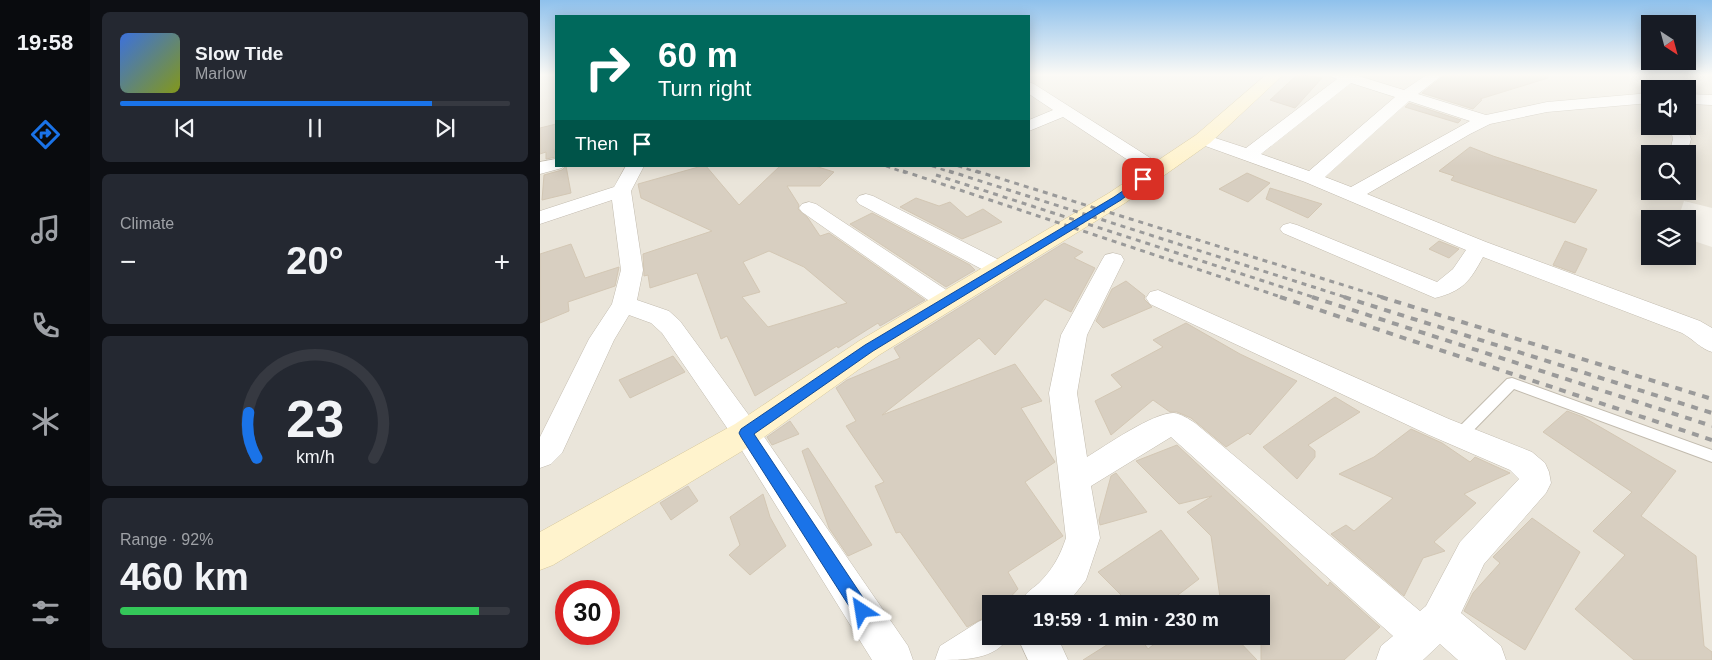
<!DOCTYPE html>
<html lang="en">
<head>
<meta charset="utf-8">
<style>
	:root { --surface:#171b24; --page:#242831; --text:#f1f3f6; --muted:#9ea1a6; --line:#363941; --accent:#1a73e8 }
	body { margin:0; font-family:Arial,sans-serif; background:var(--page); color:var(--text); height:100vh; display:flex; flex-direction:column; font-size:19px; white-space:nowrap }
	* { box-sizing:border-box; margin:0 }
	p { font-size:16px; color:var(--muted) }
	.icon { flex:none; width:28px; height:28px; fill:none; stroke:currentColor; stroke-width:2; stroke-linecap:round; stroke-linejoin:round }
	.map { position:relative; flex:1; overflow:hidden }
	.side { display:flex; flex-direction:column; gap:12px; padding:12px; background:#0d0f14; width:450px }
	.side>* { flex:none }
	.top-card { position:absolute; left:15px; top:15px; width:475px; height:152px; border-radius:0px; box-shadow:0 2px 12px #0003; background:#00695c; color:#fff; overflow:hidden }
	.needle { width:32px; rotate:144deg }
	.buttons { position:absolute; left:1101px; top:15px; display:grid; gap:10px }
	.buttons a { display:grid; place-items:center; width:55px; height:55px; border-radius:0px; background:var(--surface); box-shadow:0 2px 12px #0003; font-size:25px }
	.speed { position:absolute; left:15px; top:580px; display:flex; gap:10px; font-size:25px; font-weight:700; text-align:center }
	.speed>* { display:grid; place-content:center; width:65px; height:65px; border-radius:50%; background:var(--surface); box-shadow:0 2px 12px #0003; line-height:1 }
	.speed .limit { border:8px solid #d22; background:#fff; color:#111 }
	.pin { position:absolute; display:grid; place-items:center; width:42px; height:42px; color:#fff; margin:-21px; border-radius:10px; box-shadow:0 2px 8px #0006 }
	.me { position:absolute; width:55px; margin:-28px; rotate:327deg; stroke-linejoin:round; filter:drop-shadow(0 0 4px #0008) }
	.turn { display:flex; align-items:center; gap:18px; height:105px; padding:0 20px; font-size:22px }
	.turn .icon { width:65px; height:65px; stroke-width:2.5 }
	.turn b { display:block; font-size:35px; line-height:42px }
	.then { display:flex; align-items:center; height:48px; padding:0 20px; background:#0003; gap:10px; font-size:19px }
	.big { font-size:38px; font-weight:600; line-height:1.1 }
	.side .card { flex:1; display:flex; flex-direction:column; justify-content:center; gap:8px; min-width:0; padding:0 18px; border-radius:8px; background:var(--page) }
	.side .dial { align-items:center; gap:0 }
	.dial svg { height:130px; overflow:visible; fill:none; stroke:var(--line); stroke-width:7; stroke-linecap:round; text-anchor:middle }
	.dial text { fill:var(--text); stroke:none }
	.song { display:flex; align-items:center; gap:15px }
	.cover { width:60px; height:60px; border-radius:8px; background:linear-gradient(135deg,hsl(220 70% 55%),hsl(70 70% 35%)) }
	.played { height:5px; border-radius:2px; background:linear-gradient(90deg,var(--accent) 80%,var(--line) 80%) }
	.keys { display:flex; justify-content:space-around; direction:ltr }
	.heat { display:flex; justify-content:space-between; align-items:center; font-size:28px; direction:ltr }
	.charge { height:8px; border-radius:4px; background:linear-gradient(90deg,#34c759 92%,var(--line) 0) }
	.trip { position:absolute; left:442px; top:595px; width:288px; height:50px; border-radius:0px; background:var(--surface); box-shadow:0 2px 12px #0003; font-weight:600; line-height:50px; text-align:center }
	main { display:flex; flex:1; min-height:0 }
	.dock { display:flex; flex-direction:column; width:90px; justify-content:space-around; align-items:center; background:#090b0e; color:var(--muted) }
	.dock .icon { width:35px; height:35px }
	.dock .active { color:var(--accent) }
	.dock b { font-size:22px; color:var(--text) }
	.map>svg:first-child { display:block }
	.residential { fill:#eae5da; fill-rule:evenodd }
	.building { fill:#d8cfc1; stroke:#d3c7b4; fill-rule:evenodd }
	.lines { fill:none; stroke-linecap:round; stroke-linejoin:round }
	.lane-casing { stroke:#c2bbae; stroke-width:2 }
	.street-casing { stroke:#c2bbae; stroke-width:1 }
	.secondary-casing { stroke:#d6c79b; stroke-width:1 }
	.lane { fill:#fff; fill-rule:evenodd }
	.street { fill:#fff; fill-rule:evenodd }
	.secondary { fill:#fff3cd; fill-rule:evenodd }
	.rail-far2 { stroke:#9a9a9a; stroke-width:2.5; stroke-dasharray:4.5 4.5; stroke-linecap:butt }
	.rail-far1 { stroke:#9a9a9a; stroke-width:3; stroke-dasharray:5 5; stroke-linecap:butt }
	.rail { stroke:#9a9a9a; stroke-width:4; stroke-dasharray:7 7; stroke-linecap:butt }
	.route { fill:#1a73e8; stroke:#114b97 }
</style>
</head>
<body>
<main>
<nav class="dock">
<b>19:58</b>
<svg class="icon active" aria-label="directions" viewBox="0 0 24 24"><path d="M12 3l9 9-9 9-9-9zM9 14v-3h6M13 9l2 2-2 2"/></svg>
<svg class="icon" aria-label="music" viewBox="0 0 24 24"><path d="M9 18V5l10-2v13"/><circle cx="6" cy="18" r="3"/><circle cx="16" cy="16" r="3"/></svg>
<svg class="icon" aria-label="phone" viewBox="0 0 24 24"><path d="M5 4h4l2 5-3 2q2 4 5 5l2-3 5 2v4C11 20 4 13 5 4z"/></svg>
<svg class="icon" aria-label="climate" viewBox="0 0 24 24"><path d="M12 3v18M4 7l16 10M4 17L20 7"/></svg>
<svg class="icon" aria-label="car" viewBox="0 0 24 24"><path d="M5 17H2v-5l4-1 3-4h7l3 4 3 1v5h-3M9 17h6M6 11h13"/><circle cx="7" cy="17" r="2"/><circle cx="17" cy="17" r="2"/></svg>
<svg class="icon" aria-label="filters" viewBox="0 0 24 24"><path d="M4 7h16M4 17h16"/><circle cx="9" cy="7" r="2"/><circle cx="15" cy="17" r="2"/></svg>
</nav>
<section class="side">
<div class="card">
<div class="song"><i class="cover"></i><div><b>Slow Tide</b><p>Marlow</p></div></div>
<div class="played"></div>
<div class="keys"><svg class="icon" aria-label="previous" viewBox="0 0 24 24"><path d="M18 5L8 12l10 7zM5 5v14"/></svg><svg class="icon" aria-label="pause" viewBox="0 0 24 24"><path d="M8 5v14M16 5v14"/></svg><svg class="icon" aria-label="next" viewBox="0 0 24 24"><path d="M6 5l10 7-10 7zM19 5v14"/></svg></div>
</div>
<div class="card"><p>Climate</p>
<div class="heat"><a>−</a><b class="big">20°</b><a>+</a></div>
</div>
<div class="card dial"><svg viewBox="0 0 100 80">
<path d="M14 69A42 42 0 1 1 86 69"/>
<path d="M14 69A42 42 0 0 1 9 41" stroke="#1a73e8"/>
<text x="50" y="56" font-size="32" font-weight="700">23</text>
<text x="50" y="72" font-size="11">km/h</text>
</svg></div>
<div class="card"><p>Range · 92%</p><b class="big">460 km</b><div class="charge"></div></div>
</section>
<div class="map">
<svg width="1172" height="660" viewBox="0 0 1172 660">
	<rect width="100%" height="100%" fill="#f6f3ec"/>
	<path class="residential" d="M0 74H16V166H489V74H1172V208L1144 201 1138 219H1110V256H1148V239L1172 247V660H0ZM1110 89H1148V126H1110ZM1110 154H1148V191H1110ZM26 591H69V634H26ZM451 604H721V636H451Z"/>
	<g class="building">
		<polygon points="758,74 782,78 755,108 730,100"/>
		<polygon points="906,74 1008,74 1008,78 940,99 942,100 933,109 882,93"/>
		<polygon points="869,103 921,120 918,123 865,107"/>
		<polygon points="16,124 16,149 14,150 16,157 6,159 6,152 0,154 0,128"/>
		<polygon points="930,147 953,156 1057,190 1035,223 911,180 914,176 899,171"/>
		<polygon points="26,166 31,193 2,200 4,175 22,170"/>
		<path d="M162 166H166L199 205 240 166H275L294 172 280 186H247L259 205 258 209 268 218 280 236 289 233 385 300 340 326 338 323 298 348 297 346 215 396 187 336 181 339 157 273 110 288 108 275 104 276 103 254 172 231 101 198 98 184ZM229 251 264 267 307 303 228 327 202 297 220 292 203 262Z"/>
		<polygon points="707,173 730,183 708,202 679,189"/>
		<polygon points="730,188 782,204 768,218 726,199"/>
		<polygon points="376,198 399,206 410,202 427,217 443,209 462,222 422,239 360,207"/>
		<polygon points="332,213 430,265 435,270 406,287 310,224"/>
		<polygon points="899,241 919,249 909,258 889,249"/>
		<polygon points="1025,241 1047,249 1035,273 1013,265"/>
		<polygon points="524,243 543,252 534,258 555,268 531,312 505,299 455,355 439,338 342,415 475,364 502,401 481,408 515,462 485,482 523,536 468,572 478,589 464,604 451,604 451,614 427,627 360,532 356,533 335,486 344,482 306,426 316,421 296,388 307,380 360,358 354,348"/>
		<polygon points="31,244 45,278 79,267 75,286 28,302 29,311 0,323 0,254"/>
		<polygon points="586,281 605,296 604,299 612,307 563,328 556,321 572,289"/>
		<polygon points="646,323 700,354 757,381 710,435 708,433 686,447 651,418 637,412 630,412 613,400 571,435 555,401 582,387 571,375 623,347 613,340"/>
		<polygon points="133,356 145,372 90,398 79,380"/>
		<polygon points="795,397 820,412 768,445 775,451 775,457 757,479 723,447"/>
		<polygon points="1027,411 1043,417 1136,471 1101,516 1156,556 1164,646 1172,652 1172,660 1094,660 1035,609 1085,555 1053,531 1092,492 1003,432"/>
		<polygon points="250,421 259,434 232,445 227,437"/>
		<polygon points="871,429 902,443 930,462 935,457 970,473 924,494 936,503 894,542 905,551 883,558 864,596 791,534 806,525 814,531 853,498 799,474 834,457"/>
		<polygon points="637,445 788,586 790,582 840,627 804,660 721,660 721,604 681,604 671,536 647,512 672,496 639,504 596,461"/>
		<polygon points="268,448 332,545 308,556 289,528 262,451"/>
		<polygon points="576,473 607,512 560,525 559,520 571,476"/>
		<polygon points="148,486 158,501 131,520 120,503"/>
		<polygon points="223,494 230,517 246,546 210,575 189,555 200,545 190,517"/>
		<polygon points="992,518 1040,552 985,650 924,611 933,593 960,563 953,557"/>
		<polygon points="621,530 659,579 626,604 590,604 558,572"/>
		<polygon points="581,636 599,636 608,649 624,636 694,636 717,660 543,660"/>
	</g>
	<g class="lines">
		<g class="lane-casing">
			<polygon id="lane" points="972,378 1172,450 1172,462 974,389 925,439 920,441 915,439 913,435 915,431 967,379"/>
		</g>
		<g class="street-casing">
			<g id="street">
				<path d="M790 74H812L864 90 888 74H904L878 94 946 115 1007 102 1110 93V103L1007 112 950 124 930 134 827 194 946 242 1160 321 1172 328V352C1161 349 1153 339 1142 333L943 257C930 281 923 291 895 298L743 233 740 229 743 225 750 223 757 225 897 282 913 269 926 250 765 182 657 143 654 139 657 135 663 134 706 148 797 79 792 77ZM811 83 855 97 769 171 721 154ZM869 101 930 121 811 187 785 177Z"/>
				<polygon points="489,82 494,84 623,166 625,170 623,174 616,176 609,174 523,117 489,131 489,120 513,110 489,94"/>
				<polygon points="1148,94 1172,95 1172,105 1148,104"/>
				<polygon points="1130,126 1146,126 1151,139 1147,154 1129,154 1133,139"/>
				<polygon points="16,159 16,166 24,166 22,168 0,174 0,162"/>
				<polygon points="86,166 104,166 91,191 103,270 97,300 129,311 140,321 216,425 368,646 373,660 332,660 196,441 122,333 111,323 89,315 74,340 22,453 11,464 0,468 0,437 49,339 72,304 81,270 72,200 0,224 0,211 74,187"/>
				<polygon points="326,194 333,196 467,264 470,269 467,274 459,276 451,274 319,204 316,200 319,196"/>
				<polygon points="269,202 276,204 414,295 418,301 414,307 406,309 398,307 262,212 259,208 262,204"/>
				<path d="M573 253 581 255 584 260 547 335 537 393 547 457C565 446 614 412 634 413 641 414 649 419 655 423L880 611 886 606 920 542 979 479 970 470 889 435 610 304 606 298 610 292 618 290 909 419 992 452 1005 463 1009 472 1011 483 1006 493 944 564 921 613 961 646 966 660H918L900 644 883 660H836L841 646 853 636 631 437 551 486 560 538 546 580 527 604H481C487 590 489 592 499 583 513 569 520 556 526 538L509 393 521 335 562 260 565 255Z"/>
				<path d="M451 616V636H469C456 660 425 660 395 660L400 646 438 622Z"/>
				<polygon points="477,636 517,636 528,660 488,660"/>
			</g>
		</g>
		<g class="secondary-casing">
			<polygon id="secondary" points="727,74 744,74 670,143 585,203 339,355 217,442 13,565 0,570 0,532 195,424 319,341 569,193 656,135"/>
		</g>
		<use href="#lane" class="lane"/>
		<use href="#street" class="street"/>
		<use href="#secondary" class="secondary"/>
		<g class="rail-far2">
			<polyline points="346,166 366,173"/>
			<polyline points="392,166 413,173"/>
			<polyline points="418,166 440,173"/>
		</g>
		<g class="rail-far1">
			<polyline points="363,171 744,298"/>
			<polyline points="409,171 808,298"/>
			<polyline points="436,171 845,298"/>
			<polyline points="396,175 776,298"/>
		</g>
		<g class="rail">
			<polyline points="740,297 1172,440"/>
			<polyline points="772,297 1172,426"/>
			<polyline points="804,297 1172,413"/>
			<polyline points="841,297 1172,399"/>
		</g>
	</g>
	<linearGradient id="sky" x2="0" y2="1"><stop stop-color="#8fc1ec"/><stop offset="0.45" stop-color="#fbfaf6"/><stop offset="1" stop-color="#fbfaf6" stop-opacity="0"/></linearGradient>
	<rect width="1172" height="166" fill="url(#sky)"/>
	<polygon class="route" points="603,177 607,179 606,181 581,200 333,351 214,434 328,605 330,611 328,617 322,620 316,617 201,437 199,433 201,429 325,345 574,197"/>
</svg>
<div class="buttons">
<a><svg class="needle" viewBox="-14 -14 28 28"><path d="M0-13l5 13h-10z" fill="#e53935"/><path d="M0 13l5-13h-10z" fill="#9ea1a6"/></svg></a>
<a><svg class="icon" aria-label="sound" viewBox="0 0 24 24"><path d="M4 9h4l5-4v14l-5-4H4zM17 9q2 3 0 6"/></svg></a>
<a><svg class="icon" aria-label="search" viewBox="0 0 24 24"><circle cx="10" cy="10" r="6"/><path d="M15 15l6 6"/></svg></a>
<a><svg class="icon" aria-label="layers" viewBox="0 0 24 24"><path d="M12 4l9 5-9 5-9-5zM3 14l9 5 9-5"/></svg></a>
</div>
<div class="speed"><div class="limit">30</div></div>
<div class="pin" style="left:603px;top:179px;background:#d93025"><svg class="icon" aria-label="arrive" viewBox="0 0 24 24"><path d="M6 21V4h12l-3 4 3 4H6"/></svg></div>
<svg class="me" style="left:322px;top:611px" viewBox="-20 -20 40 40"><path d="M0-17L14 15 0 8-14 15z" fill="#1a73e8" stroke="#fff" stroke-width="4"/></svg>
<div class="trip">19:59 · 1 min · 230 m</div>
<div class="top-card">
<div class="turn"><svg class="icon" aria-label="right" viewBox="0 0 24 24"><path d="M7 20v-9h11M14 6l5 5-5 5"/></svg><div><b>60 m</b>Turn right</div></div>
<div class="then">Then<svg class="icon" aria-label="arrive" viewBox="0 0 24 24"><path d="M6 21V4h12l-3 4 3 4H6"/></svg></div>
</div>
</div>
</main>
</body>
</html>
